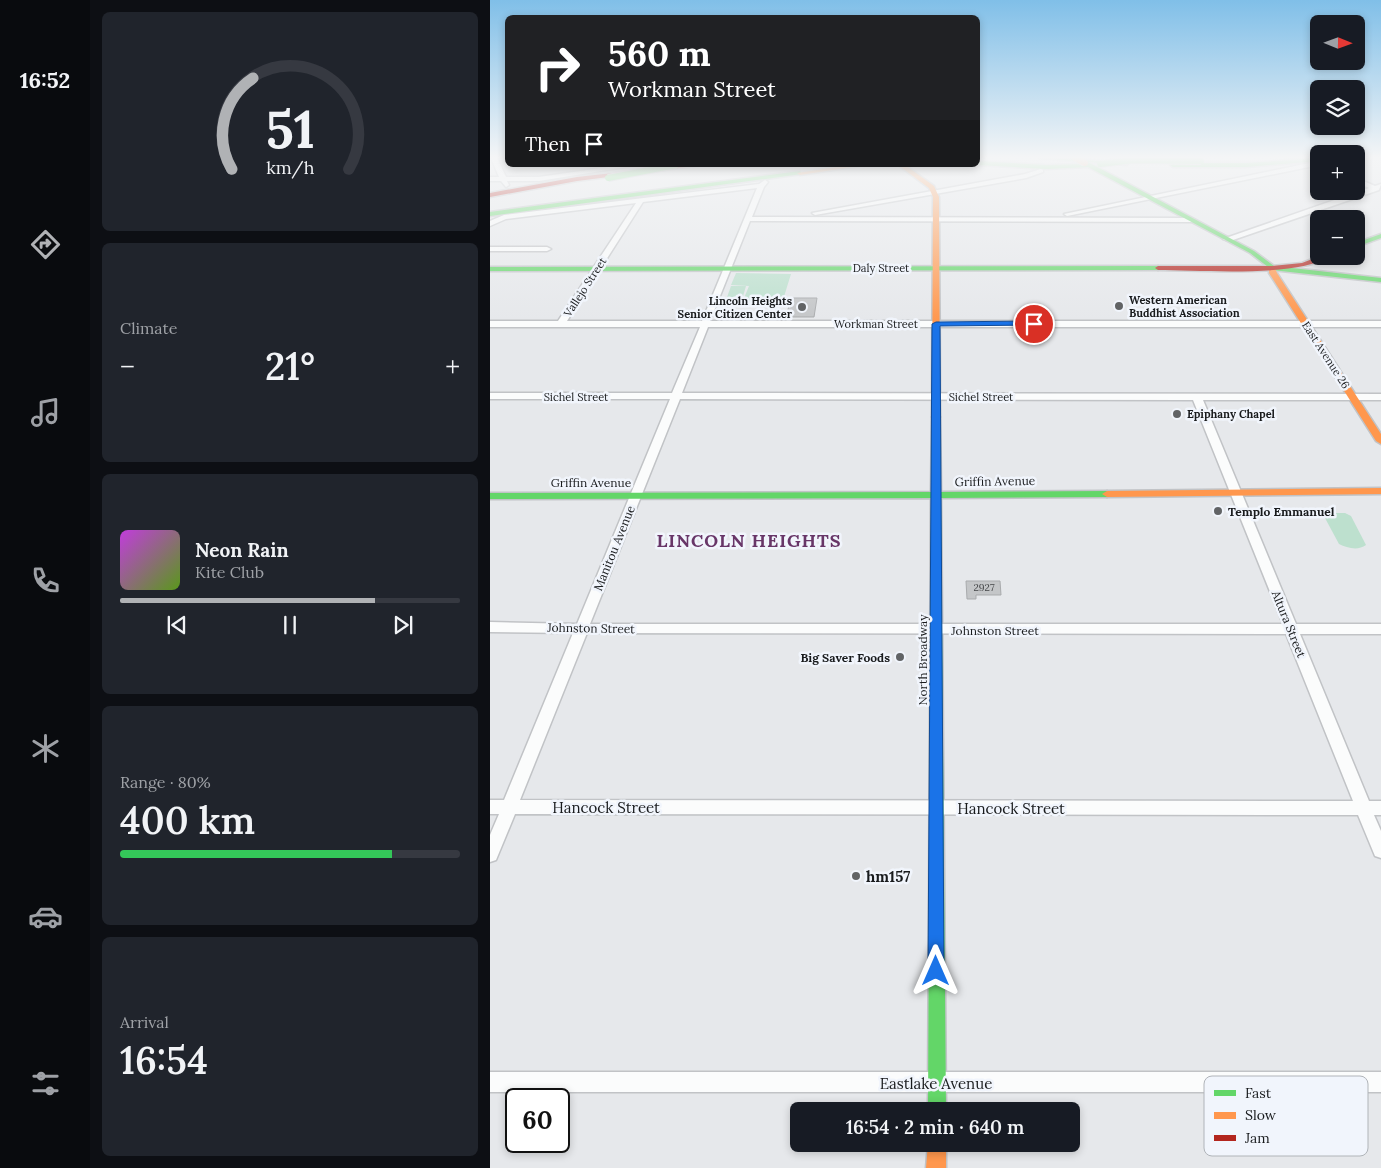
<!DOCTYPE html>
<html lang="en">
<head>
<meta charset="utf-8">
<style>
	:root { --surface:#171b24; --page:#20242c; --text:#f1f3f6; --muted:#9ea1a6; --line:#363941; --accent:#b0b2b5 }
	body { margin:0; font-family:Lora,serif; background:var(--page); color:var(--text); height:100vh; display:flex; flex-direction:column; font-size:19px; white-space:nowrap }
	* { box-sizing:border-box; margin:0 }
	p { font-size:16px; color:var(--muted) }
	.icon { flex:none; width:28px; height:28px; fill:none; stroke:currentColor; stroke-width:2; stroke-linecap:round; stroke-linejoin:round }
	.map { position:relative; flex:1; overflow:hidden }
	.details { display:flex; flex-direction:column; gap:12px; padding:12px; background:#0d0f14; width:400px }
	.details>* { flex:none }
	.hud { position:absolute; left:15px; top:15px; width:475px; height:152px; border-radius:8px; box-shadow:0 2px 8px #0003; background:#202124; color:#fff; overflow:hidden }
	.needle { width:32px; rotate:91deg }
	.fabs { position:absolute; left:820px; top:15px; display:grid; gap:10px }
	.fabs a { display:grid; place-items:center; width:55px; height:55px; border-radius:8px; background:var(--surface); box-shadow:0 2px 8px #0003; font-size:25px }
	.speed { position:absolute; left:15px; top:1088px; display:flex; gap:10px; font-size:25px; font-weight:700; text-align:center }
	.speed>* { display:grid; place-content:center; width:65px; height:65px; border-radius:50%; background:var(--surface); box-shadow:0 2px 8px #0003; line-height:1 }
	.speed .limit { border:2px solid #111; border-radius:8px; background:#fff; color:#111 }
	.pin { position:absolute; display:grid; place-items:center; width:42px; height:42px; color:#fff; margin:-21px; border:2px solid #fff; border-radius:50%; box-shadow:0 1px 5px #0007 }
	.me { position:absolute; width:55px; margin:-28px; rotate:0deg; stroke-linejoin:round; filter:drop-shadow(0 0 4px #0008) }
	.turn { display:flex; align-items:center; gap:18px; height:105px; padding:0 20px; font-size:22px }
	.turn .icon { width:65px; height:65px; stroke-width:2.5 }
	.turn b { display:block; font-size:35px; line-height:42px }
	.then { display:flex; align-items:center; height:48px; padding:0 20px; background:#0003; gap:10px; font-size:19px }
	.big { font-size:38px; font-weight:600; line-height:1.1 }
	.details .card { flex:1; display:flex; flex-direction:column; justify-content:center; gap:8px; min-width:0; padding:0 18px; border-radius:8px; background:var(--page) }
	.details .dial { align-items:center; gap:0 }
	.dial svg { height:130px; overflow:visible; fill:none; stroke:var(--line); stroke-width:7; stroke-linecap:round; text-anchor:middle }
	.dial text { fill:var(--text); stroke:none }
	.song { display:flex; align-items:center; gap:15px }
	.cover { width:60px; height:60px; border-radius:8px; background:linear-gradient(135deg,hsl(290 70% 55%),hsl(90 70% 35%)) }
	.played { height:5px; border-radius:2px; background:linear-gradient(90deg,var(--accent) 75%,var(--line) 75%) }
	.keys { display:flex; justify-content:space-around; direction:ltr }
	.heat { display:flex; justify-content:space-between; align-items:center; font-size:28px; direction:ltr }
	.charge { height:8px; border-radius:4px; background:linear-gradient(90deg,#34c759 80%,var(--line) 0) }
	.trip { position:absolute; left:300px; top:1102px; width:290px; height:50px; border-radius:8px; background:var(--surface); box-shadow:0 2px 8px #0003; font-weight:600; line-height:50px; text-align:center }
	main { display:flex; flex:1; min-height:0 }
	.menu { display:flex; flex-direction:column; width:90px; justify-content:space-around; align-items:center; background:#090b0e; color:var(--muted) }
	.menu .icon { width:35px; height:35px }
	.menu .selected { color:var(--accent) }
	.menu b { font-size:22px; color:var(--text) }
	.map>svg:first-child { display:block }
	.green { fill:#bde0ce }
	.building { fill:#c4c6c8; stroke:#a9abad }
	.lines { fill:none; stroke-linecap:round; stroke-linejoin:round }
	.street-casing { stroke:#c1c3c6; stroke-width:3 }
	.fast-casing { stroke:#c1c3c6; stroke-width:3 }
	.slow-casing { stroke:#c1c3c6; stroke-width:3 }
	.jam-casing { stroke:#c1c3c6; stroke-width:3 }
	.street { fill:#fbfcfc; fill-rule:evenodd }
	.fast { fill:#63d668; fill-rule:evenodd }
	.slow { fill:#ff974d; fill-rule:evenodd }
	.jam { fill:#b3261e; fill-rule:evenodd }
	.fast-bridge-casing { stroke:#c1c3c6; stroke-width:8; stroke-linecap:butt }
	.slow-bridge-casing { stroke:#c1c3c6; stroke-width:8; stroke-linecap:butt }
	.fast-bridge { stroke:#63d668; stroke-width:6 }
	.slow-bridge { stroke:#ff974d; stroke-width:6 }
	.route { fill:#1a73e8; stroke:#114b97 }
	.poi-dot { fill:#616365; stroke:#f1f5fc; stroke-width:2 }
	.labels { text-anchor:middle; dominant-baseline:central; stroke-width:5; stroke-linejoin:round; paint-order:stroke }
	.number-label { font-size:10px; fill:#444648 }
	.far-street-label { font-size:11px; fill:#191b1d; stroke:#f1f5fc }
	.far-poi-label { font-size:11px; font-weight:bold; fill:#191b1d; stroke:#f1f5fc; text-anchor:start }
	.street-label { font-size:12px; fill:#191b1d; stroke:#f1f5fc }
	.poi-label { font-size:12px; font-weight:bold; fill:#191b1d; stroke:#f1f5fc; text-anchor:start }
	.near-street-label { font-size:15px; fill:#191b1d; stroke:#f1f5fc }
	.near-poi-label { font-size:15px; font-weight:bold; fill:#191b1d; stroke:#f1f5fc; text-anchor:start }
	.district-label { font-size:18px; font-weight:bold; letter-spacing:1px; fill:#683668; stroke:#f1f5fc }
	.key { fill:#f1f5fc; stroke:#b0b4b9; stroke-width:1 }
	.key-label { font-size:14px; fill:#191b1d }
</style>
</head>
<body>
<main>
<nav class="menu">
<b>16:52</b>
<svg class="icon selected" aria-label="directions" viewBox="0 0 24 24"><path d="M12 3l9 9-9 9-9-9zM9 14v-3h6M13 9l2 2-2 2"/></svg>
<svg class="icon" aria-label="music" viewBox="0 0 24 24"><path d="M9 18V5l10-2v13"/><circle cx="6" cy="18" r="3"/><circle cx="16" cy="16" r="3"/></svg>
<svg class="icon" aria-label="phone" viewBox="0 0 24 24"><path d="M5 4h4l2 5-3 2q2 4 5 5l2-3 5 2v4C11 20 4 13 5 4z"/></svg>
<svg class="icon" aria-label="climate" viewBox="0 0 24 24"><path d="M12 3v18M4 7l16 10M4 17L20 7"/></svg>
<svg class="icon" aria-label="car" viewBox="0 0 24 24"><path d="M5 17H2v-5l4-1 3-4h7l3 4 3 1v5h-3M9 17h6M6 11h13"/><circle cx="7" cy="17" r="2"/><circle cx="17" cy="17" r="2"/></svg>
<svg class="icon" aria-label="filters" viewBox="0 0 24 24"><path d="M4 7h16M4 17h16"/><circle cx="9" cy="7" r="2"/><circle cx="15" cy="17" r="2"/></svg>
</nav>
<section class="details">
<div class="card dial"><svg viewBox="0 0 100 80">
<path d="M14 69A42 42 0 1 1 86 69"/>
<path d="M14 69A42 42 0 0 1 27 13" stroke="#b0b2b5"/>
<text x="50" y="56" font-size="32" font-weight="700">51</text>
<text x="50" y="72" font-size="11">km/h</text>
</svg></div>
<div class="card"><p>Climate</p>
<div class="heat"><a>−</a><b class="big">21°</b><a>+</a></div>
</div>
<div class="card">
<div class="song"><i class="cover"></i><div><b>Neon Rain</b><p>Kite Club</p></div></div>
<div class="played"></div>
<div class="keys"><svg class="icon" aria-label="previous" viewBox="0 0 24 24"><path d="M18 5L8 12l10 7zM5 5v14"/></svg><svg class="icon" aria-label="pause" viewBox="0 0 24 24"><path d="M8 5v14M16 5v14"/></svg><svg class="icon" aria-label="next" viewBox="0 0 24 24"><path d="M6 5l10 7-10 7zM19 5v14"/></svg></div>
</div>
<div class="card"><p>Range · 80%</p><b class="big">400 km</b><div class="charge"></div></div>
<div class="card"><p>Arrival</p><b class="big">16:54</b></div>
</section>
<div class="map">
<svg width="891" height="1168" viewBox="0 0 891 1168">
	<rect width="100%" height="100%" fill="#e6e8eb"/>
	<g class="green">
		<polygon points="246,273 301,274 292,303 252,303 259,286 241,285"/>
		<polygon points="241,286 256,286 251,303 235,303"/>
		<path d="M841 513H855L861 516 876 545C868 551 857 548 849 544L835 518 837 514Z"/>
	</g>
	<g class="building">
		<polygon points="301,298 327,298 324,317 296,317"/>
		<polygon points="476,581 510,581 511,595 486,595 486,599 477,599"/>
	</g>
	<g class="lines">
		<g class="street-casing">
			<g id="street">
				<polygon points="1,158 7,158 16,177 49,177 132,165 148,165 49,181 17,181 19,185 16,187 11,181 0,181 0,177 9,177"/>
				<polygon points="829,161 829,165 577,216 574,214"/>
				<polygon points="551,169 553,170 553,172 536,178 325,215 322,213 535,174"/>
				<polygon points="866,178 885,186 891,184 889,190 740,241 733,239 879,188 866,182"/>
				<path d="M275 180 278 182 274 187 262 217 701 218 705 220 701 222 260 221 220 321H891V327H218L192 393 891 394V400H713L806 624H891V634H810L879 801H891V815H884L891 831V858L885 856 868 815 25 814 6 860 0 862V835L9 814H0V800H14L83 633 0 632V622L87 624 180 399H0V393H182L210 327H0V321H68L146 203 16 219 0 226V221L14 215 269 184ZM267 188 212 321H77L153 202ZM190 399 703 400 793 624H100ZM97 633 796 634 863 801 30 800Z"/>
				<polygon points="0,247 57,247 61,249 57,251 0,251"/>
				<rect x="0" y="1072" width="891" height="20"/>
			</g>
		</g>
		<g class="fast-casing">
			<g id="fast">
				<polygon points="549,158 639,162 637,165 598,162 764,251 784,266 891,278 891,282 782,270 760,253 598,167 557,169 488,165 488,161 557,165 593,164 593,162"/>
				<polygon points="829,158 829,161 756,167 683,167 680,165 683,163 756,163"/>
				<polygon points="310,171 312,174 0,216 0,212"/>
				<polygon points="891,234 891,238 866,247 866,243"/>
				<polygon points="0,267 668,266 671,268 668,270 0,271"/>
				<polygon points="446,414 450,417 451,492 617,491 622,494 617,497 451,498 456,1111 438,1111 441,498 0,499 0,493 441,492 442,417"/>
			</g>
		</g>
		<g class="slow-casing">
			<g id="slow">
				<polygon points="359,165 375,165 310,175 307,173"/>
				<polygon points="408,165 415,165 444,186 449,197 450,417 446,420 442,417 443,197 439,188"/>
				<polygon points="782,266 785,268 787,273 891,434 891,444 886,441 779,273 779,268"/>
				<polygon points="891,488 891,494 617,497 612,494 617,491"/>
				<polygon points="438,1144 456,1144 456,1168 436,1168"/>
			</g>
		</g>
		<g class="jam-casing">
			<g id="jam">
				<polygon points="195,165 213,165 87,181 0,197 0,193 87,177"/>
				<path d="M830 256H840C808 278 710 270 668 270L665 268 668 266H782L812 263Z"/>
			</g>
		</g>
		<use href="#street" class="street"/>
		<use href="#fast" class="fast"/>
		<use href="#slow" class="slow"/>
		<use href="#jam" class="jam"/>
		<g class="fast-bridge-casing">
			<g id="fast-bridge">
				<polyline points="610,164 643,160 711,161"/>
				<polyline points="118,178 186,165"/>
			</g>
		</g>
		<g class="slow-bridge-casing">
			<polyline id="slow-bridge" points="585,158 595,163"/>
		</g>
		<use href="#fast-bridge" class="fast-bridge"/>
		<use href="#slow-bridge" class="slow-bridge"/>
	</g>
	<linearGradient id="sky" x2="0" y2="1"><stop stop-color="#80bfe8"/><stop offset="0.49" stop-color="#f4f5f6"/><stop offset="1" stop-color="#f4f5f6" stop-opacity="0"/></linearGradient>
	<rect width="891" height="321" fill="url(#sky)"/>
	<polygon class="route" points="544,321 547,322 547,325 450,326 454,971 452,977 446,979 440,977 438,971 442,324 446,322"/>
	<g class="poi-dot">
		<circle cx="629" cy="306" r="5"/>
		<circle cx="312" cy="307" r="5"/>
		<circle cx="687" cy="414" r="5"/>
		<circle cx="728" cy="511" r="5"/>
		<circle cx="410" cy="657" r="5"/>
		<circle cx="366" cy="876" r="5"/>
	</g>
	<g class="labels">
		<g class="number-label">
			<text x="494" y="587">2927</text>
		</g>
		<g class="far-street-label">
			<text x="391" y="268">Daly Street</text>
			<text transform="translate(95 287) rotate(-57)">Vallejo Street</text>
			<text x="386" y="324">Workman Street</text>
			<text transform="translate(836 355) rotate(57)">East Avenue 26</text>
			<text x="86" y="397">Sichel Street</text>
			<text x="491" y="397">Sichel Street</text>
		</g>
		<g class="far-poi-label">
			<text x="639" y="300">Western American<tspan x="639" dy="13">Buddhist Association</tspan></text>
			<text x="302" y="301" text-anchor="end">Lincoln Heights<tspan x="302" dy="13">Senior Citizen Center</tspan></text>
			<text x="697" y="414">Epiphany Chapel</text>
		</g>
		<g class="street-label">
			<text transform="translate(505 481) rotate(-1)">Griffin Avenue</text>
			<text x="101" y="482">Griffin Avenue</text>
			<text transform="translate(124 548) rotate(-68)">Manitou Avenue</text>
			<text transform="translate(799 624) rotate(68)">Altura Street</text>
			<text transform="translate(101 628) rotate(1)">Johnston Street</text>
			<text x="505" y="630">Johnston Street</text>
			<text transform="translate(432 660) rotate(-90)">North Broadway</text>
		</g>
		<g class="poi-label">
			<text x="738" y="511">Templo Emmanuel</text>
			<text x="400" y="657" text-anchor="end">Big Saver Foods</text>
		</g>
		<g class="near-street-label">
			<text x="116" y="807">Hancock Street</text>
			<text x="521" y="808">Hancock Street</text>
			<text x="446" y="1083">Eastlake Avenue</text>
		</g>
		<g class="near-poi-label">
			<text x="376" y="876">hm157</text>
		</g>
		<g class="district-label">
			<text x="259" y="540">LINCOLN HEIGHTS</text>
		</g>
	</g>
	<rect x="714" y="1076" width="164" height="80" rx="8" class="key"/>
	<rect x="724" y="1090" width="22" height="6" fill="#63d668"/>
	<rect x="724" y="1112" width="22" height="7" fill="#ff974d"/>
	<rect x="724" y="1135" width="22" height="6" fill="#b3261e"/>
	<g class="key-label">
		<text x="755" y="1098">Fast</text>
		<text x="755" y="1120">Slow</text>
		<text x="755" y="1143">Jam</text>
	</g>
</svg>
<div class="fabs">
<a><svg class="needle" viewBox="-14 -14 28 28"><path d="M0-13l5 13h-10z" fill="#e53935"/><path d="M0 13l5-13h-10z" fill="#9ea1a6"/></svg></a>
<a><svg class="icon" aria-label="layers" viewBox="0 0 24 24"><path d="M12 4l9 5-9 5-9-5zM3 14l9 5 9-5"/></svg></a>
<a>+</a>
<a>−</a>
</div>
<div class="speed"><div class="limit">60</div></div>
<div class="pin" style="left:544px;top:324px;background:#d93025"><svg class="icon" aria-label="arrive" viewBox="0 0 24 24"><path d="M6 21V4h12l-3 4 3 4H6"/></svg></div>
<svg class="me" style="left:446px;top:971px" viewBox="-20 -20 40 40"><path d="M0-17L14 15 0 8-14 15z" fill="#1a73e8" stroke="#fff" stroke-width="4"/></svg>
<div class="trip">16:54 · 2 min · 640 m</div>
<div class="hud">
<div class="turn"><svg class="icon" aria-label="right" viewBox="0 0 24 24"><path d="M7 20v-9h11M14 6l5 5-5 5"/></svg><div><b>560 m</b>Workman Street</div></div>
<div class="then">Then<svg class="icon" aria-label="arrive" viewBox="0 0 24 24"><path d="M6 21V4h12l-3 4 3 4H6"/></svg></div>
</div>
</div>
</main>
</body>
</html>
